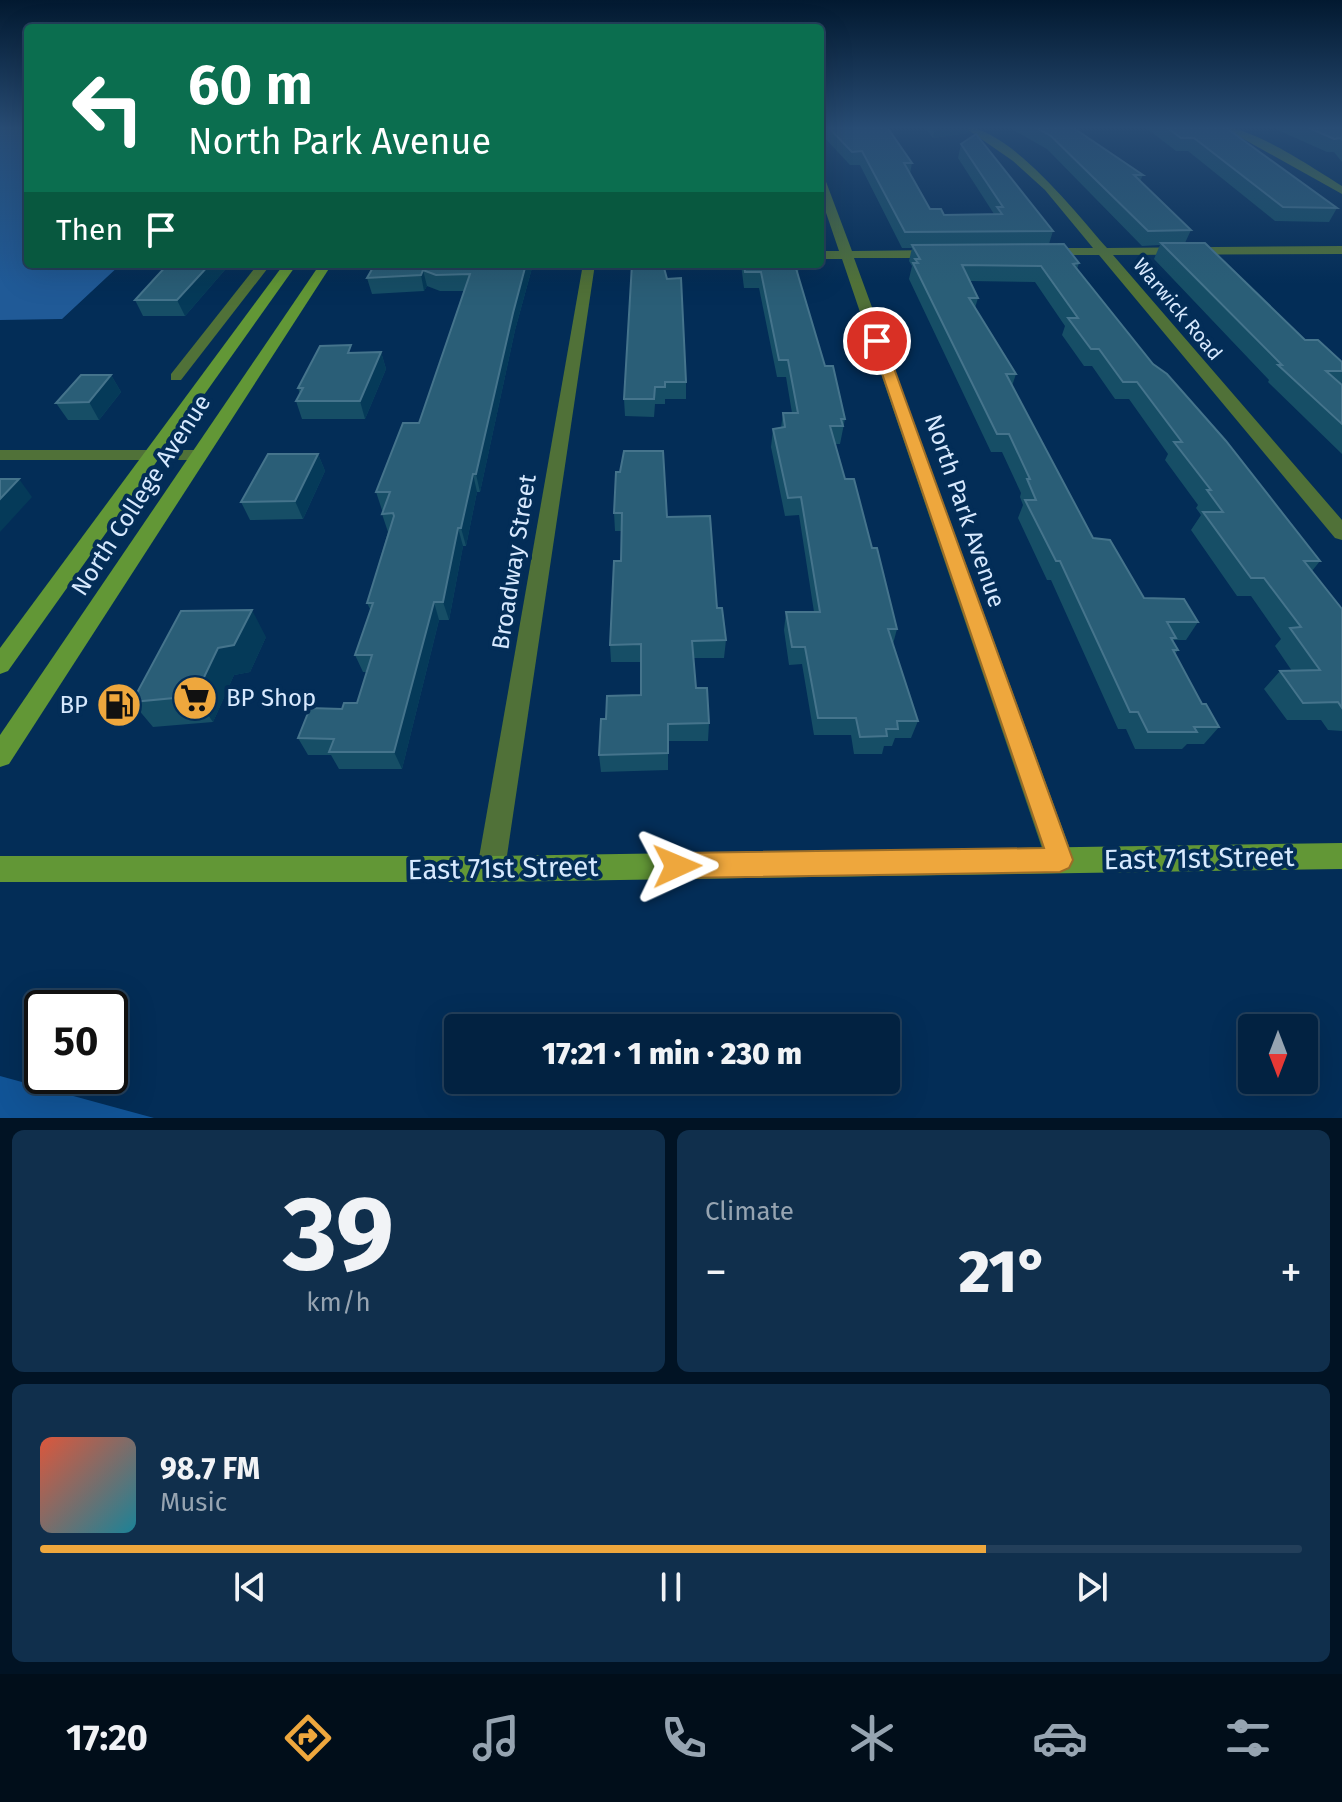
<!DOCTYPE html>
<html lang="en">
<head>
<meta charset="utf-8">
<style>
	:root { --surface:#022241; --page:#102f4c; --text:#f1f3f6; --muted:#96a4b1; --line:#233f5a; --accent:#eea73d }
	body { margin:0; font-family:"Fira Sans",sans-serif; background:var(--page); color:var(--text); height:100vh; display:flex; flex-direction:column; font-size:30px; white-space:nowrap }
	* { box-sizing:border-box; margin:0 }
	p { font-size:26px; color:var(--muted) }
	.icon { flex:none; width:44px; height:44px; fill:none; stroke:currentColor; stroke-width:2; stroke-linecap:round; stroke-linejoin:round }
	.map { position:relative; height:1118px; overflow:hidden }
	.drawer { display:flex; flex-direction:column; gap:12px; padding:12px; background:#011324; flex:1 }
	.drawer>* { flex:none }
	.hud { position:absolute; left:24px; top:24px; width:800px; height:244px; border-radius:8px; box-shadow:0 8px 32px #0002,0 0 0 2px var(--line); background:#0b6e4f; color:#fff; overflow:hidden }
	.needle { width:52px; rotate:180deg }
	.fabs { position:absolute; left:1238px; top:1014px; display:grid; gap:16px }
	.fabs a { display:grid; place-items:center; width:80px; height:80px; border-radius:8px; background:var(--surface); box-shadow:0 8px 32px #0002,0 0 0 2px var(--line); font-size:40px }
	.speed { position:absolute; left:24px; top:990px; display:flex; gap:16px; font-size:40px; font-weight:700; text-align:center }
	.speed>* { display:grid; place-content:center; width:104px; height:104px; border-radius:50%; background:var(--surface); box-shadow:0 8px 32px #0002,0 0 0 2px var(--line); line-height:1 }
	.speed .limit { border:4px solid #111; border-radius:12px; background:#fff; color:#111 }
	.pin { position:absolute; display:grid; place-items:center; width:68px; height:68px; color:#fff; margin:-34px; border:4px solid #fff; border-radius:50%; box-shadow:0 2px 8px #0007 }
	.me { position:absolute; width:88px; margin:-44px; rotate:89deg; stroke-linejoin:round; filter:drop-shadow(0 0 6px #0008) }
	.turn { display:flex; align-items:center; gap:28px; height:168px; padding:0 32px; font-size:36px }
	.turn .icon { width:104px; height:104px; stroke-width:2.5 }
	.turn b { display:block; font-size:56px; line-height:68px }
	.then { display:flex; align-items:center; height:76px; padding:0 32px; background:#0003; gap:16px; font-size:30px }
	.big { font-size:60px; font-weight:800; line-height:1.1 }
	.drawer .card { flex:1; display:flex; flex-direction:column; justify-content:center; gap:12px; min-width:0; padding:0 28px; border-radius:12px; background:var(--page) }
	.drawer .dial { align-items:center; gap:0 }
	.dial b { font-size:104px; line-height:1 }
	.song { display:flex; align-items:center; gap:24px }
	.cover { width:96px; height:96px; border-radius:12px; background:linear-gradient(135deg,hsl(10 70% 55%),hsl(190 70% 35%)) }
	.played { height:8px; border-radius:4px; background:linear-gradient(90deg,var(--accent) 75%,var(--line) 75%) }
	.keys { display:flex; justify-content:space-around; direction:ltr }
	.heat { display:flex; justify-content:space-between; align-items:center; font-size:44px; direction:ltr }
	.drawer .tiles { flex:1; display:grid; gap:12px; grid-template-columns:1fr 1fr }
	.card:last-child { grid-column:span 2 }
	.trip { position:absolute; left:444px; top:1014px; width:456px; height:80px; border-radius:8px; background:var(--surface); box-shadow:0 8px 32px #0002,0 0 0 2px var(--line); font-weight:800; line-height:80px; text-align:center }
	.menu { display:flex; height:128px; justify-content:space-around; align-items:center; background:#010e1a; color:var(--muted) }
	.menu .icon { width:56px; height:56px }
	.menu .selected { color:var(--accent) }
	.menu b { font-size:36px; color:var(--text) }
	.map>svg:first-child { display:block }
	.green { fill:#115497 }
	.forest { fill:#205a97 }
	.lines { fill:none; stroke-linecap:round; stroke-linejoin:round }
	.street { fill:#507138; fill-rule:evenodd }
	.secondary { fill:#629736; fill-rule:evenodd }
	.wall { fill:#164e66 }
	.shaded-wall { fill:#053a59 }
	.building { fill:#2a5e77; stroke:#45748c; stroke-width:2 }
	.route { fill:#eea73d; stroke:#9b6d28; stroke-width:2 }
	.labels { text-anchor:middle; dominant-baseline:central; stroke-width:8; stroke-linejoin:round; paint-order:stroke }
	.far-street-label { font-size:20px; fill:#d7e9fe; stroke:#032d57 }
	.street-label { font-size:24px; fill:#d7e9fe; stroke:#032d57 }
	.poi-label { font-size:24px; fill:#d7e9fe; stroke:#032d57; text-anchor:start }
	.near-street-label { font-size:28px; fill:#d7e9fe; stroke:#032d57 }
</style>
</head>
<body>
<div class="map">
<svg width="1342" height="1118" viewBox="0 0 1342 1118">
	<rect width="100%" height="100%" fill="#032d57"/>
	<polygon class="green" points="0,1076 154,1118 0,1118"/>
	<polygon class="forest" points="0,127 28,127 28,264 121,264 62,319 0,320"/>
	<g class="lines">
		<g class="street">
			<path d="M964 127C1009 127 1078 215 1107 248L1342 246V254L1113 255 1342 520V540L1335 538 1099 255H1042L1040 252 1046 248H1093L1045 190 1013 161Z"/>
			<path d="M1222 127C1253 127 1314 169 1342 186V194Z"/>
			<polygon points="820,176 825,179 852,251 938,250 944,254 938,258 854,258 1074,860 1070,869 1060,873 1050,869 1046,860 842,259 820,259 820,251 839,251 820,195"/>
			<polygon points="258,264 271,264 181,380 171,380 171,374"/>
			<polygon points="583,264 595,264 505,869 501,879 491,882 481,879 477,869"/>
			<polygon points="0,450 199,450 208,455 199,460 0,460"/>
		</g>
		<g class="secondary">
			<polygon points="284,264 297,264 8,671 0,674 0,648"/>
			<polygon points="320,264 332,264 9,764 0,767 0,735"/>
			<polygon points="1342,843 1342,869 491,882 0,882 0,856 491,856"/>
		</g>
	</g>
	<g class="wall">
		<polygon points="820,127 887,127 912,163 910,174 930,209 944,215 994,214 958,158 961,144 1053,231 1049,244 1079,263 1077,269 1153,364 1320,561 1312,571 1342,609 1342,731 1328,730 1321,720 1287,720 1264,689 1280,671 1292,671 1275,646 1281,639 1251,596 1237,596 1191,530 1201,515 1196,508 1198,505 1165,460 1168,454 1129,399 1115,399 1092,366 1084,366 1062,335 1065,326 1035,282 970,281 978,298 975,308 1016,374 1012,386 1093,538 1144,598 1198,622 1186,640 1174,640 1173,642 1178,650 1175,654 1202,704 1219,727 1204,744 1187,744 1182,749 1135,749 1126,729 1118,729 1051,580 1047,580 1018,518 1023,505 1020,497 1021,493 1002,452 991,452 909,279 912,266 909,261 912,248 902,248 860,165 850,165 824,137"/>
		<polygon points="925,127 969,127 968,133 933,138"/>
		<polygon points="1008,127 1072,127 1143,175 1140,181 1191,230 1185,243 1305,340 1342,362 1342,454 1268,382 1269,380 1154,259 1160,245 1142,246 1047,149"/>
		<polygon points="1145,127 1225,127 1337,208 1329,222 1275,221 1188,151 1176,151"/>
		<polygon points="1271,127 1342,127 1342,162 1334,152 1327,152"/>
		<polygon points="168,264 230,264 185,316 143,316 135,300"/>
		<polygon points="375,264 534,264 532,270 532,268 515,330 480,492 477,492 466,546 463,546 449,620 439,620 402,769 339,769 331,755 308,755 298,738 342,709 357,703 367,672 363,672 355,655 371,611 367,603 388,532 382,514 384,510 382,510 376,492 419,423 464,291 440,291 427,286 424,291 372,294 367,278"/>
		<polygon points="632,264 686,382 686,399 665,399 665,404 655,404 654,417 625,416 624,399"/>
		<polygon points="741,264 799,264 798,275 825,366 845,419 840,444 835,444 845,479 872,548 897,629 893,644 918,721 911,738 895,738 892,746 884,746 882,754 854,754 851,735 814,735 802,664 789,665 784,630 786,612 814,612 799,515 785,516 771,447 773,429 781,428 783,413 792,413 786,377 777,377 759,288 744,288"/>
		<polygon points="381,352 386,369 365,419 302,419 296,401 300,394 298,388 354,353"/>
		<polygon points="111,375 121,392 99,420 68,420 56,403"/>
		<polygon points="318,454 325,471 303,519 250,520 241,502"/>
		<polygon points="616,472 667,517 717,608 726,640 724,658 693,658 696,688 709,723 708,741 668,741 668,770 601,772 599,755 606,719 641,695 641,662 611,662 610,645 621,561 622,531 615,531 614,513"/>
		<polygon points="266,637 250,672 234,675 213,722 153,727 132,702"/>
	</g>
	<g class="shaded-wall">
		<polygon points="820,127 825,127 824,137 820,138"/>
		<polygon points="935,127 969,127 968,133 933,138"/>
		<polygon points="988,127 1008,127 987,130"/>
		<polygon points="210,264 230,264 185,316 177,300"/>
		<polygon points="526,264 531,264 532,268 515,330 480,492 476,474 513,313"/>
		<polygon points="423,270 427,286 424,291 421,275"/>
		<polygon points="381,352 386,369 365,419 360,401"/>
		<polygon points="111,375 121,392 99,420 89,402"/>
		<polygon points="318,454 325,471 303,519 295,501"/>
		<polygon points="473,474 477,492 466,546 461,528"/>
		<polygon points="19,479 32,497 0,532 0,499"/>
		<polygon points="458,528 463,546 449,620 443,602"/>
		<polygon points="434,602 439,620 402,769 394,752"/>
		<polygon points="252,610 266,637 250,672 234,675 213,722 195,696 218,648"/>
	</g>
	<g class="building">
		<polygon points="828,127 887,127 912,163 904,163 930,209 941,209 944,215 1002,214 997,207 1003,207 961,144 976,134 1053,231 905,232 862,151 852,152"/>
		<polygon points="1035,127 1072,127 1143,175 1134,175 1191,230 1148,231 1051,136"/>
		<polygon points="1166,127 1225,127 1337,208 1283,207 1194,138 1181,138"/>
		<polygon points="1307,127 1342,127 1342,140 1341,138 1334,139"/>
		<polygon points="1161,243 1205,243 1305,340 1318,340 1342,362 1342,371 1326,371 1342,385 1342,424 1278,365 1282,365"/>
		<polygon points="1064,244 1079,263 1073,264 1153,364 1167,374 1226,441 1320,561 1304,561 1342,609 1342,708 1338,702 1303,703 1280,671 1320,670 1290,628 1301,627 1264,578 1251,578 1203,512 1223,512 1207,490 1211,490 1174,442 1182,442 1137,382 1123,382 1099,349 1091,349 1068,318 1078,318 1041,266 962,265 978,298 969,298 1016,374 1006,374 1093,538 1110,540 1144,598 1184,599 1198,622 1167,622 1176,638 1171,638 1178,650 1173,650 1202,704 1206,704 1219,727 1194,727 1197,732 1148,732 1138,712 1130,712 1060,561 1056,561 1025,500 1036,500 1027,479 1030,479 1009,434 997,434 913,263 918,263 915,259 920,259 912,245"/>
		<polygon points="168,264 210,264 177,300 135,300"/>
		<polygon points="375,264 526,264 513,313 476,474 473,474 461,528 458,528 443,602 434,602 394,752 329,752 334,739 298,738 310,708 342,709 344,703 357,703 372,655 355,655 373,603 367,603 394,516 393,513 382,514 390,492 376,492 403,423 419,423 470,274 436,275 423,270 421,275 367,278"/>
		<polygon points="632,264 663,264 667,279 681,278 686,382 665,382 665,387 655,387 654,399 624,399"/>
		<polygon points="744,264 799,264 799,265 795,265 825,366 833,366 845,419 841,419 843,426 830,426 845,479 854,479 872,548 877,548 897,629 888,629 918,721 897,721 898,729 886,729 887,736 860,737 856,718 818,718 805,647 792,647 786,612 820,612 801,497 788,498 773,429 785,427 783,413 798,413 788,360 779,360 761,272 745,272"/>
		<polygon points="351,345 348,353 381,352 360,401 296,401 303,388 298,388 320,346"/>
		<polygon points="81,375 111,375 89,402 56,403"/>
		<polygon points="624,451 663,451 667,517 710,516 717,608 722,608 726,640 692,641 696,688 707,688 709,723 668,724 668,753 599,755 601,719 606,719 607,696 641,695 641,644 610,645 614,561 621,561 622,513 614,513 616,472 620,472"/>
		<polygon points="268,454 318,454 295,501 241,502"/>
		<polygon points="0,479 19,479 0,499"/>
		<polygon points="252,610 234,645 218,648 195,696 132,702 181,611"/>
	</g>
	<linearGradient id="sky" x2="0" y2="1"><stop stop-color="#021930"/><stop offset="0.45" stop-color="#284c74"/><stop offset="1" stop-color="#284c74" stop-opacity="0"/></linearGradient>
	<rect width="1342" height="284" fill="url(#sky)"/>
	<polygon class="route" points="877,337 884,341 1073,860 1069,868 1060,872 677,878 668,874 664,866 668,857 677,853 1044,848 871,341"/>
	<defs>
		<g id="supermarket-disc" transform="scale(2.3)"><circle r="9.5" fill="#eea73d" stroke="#032d57"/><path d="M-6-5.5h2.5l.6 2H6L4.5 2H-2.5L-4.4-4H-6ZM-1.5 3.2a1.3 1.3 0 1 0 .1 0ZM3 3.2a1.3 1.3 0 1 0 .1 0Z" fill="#111"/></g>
		<g id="fuel-disc" transform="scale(2.3)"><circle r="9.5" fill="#eea73d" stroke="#032d57"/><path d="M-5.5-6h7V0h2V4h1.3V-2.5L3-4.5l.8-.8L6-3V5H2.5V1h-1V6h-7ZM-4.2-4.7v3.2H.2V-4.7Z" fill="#111"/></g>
	</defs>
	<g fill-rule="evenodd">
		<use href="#supermarket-disc" x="195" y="698"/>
		<use href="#fuel-disc" x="119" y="705"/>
	</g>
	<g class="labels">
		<g class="far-street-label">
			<text transform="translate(1178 309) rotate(50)">Warwick Road</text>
		</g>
		<g class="street-label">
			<text transform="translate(141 495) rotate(-57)">North College Avenue</text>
			<text transform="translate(965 511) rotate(71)">North Park Avenue</text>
			<text transform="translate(514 562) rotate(-81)">Broadway Street</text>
		</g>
		<g class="poi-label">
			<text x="226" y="698">BP Shop</text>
			<text x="88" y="705" text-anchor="end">BP</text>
		</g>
		<g class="near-street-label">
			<text transform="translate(1199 858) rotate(-1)">East 71st Street</text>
			<text transform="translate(503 868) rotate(-1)">East 71st Street</text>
		</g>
	</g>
</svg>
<div class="fabs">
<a><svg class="needle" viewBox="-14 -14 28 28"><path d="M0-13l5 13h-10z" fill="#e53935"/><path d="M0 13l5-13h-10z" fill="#96a4b1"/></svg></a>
</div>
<div class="speed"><div class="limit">50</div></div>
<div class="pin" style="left:877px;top:341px;background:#d93025"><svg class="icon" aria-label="arrive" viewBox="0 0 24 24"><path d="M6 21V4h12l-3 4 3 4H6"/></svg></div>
<svg class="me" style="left:677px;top:866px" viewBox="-20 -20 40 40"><path d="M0-17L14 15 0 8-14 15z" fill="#eea73d" stroke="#fff" stroke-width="4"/></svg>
<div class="trip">17:21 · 1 min · 230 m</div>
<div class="hud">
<div class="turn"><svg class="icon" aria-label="left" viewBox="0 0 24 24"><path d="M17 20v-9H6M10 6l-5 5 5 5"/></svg><div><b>60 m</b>North Park Avenue</div></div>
<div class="then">Then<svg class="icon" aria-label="arrive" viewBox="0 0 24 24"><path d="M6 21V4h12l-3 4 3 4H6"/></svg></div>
</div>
</div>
<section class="drawer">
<div class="tiles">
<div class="card dial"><b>39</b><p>km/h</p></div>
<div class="card"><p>Climate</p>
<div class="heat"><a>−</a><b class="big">21°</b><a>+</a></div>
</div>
<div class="card">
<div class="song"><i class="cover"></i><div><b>98.7 FM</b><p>Music</p></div></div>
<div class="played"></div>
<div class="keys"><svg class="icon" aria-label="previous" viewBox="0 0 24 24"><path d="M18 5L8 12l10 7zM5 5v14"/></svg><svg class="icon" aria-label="pause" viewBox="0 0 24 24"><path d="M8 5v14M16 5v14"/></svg><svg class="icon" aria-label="next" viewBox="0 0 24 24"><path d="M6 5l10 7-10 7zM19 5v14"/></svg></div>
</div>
</div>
</section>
<nav class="menu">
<b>17:20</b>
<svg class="icon selected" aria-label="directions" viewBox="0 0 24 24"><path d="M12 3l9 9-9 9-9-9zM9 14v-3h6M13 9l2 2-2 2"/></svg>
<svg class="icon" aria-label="music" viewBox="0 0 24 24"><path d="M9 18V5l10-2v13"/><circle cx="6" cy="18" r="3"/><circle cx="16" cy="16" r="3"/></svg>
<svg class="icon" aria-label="phone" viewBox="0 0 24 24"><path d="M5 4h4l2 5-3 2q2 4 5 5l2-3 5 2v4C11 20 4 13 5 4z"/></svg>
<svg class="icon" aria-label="climate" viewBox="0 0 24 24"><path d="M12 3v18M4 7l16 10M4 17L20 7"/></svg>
<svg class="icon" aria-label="car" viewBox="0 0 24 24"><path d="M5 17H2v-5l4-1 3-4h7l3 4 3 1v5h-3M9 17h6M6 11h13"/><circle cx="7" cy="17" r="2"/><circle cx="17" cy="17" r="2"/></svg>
<svg class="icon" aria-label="filters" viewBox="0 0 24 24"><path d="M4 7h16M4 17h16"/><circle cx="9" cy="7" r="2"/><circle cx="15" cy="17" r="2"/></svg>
</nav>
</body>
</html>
